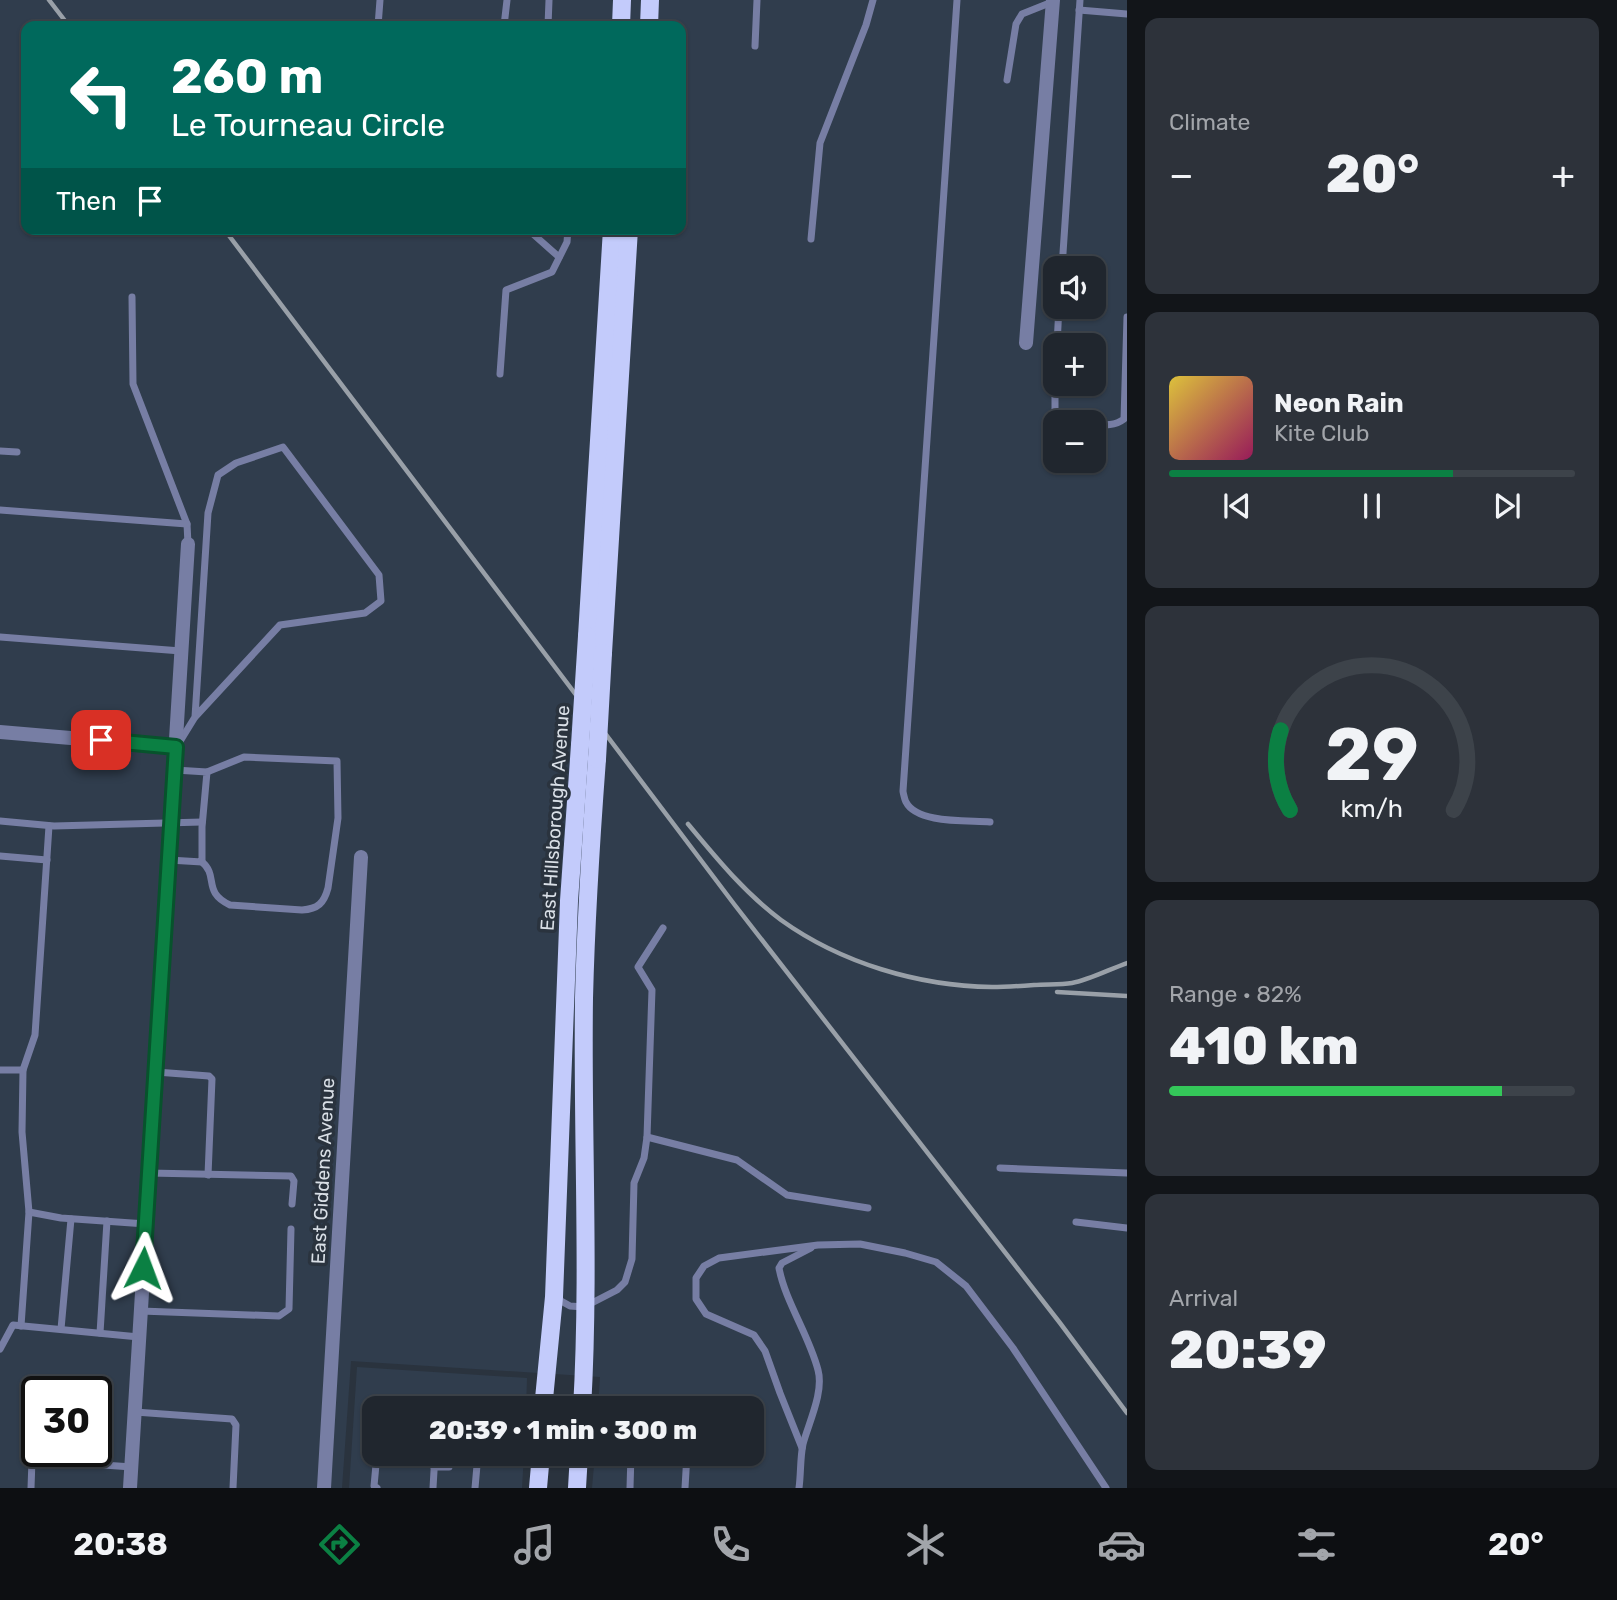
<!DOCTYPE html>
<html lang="en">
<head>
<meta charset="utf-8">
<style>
	:root { --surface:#20262e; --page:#2d323a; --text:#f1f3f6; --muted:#a2a5aa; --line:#3d434a; --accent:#0b8043 }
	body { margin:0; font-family:Rubik,sans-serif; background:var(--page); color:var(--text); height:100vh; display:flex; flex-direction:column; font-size:26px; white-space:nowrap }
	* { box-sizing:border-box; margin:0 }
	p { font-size:23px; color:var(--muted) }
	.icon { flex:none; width:38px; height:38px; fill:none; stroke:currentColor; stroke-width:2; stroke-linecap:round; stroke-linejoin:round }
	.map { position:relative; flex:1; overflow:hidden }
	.drawer { display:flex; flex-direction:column; gap:18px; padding:18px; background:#121519; width:490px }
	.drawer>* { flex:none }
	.top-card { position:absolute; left:21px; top:21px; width:665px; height:214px; border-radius:14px; box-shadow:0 2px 5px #0004,0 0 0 2px var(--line); background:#00695c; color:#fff; overflow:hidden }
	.buttons { position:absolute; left:1043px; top:256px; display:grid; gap:14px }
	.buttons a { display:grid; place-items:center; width:63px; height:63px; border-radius:14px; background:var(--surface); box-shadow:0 2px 5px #0004,0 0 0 2px var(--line); font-size:35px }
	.speed { position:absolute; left:21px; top:1376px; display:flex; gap:14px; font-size:35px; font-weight:700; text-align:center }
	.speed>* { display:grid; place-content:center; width:91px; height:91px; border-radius:50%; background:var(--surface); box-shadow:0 2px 5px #0004,0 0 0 2px var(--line); line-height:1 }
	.speed .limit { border:4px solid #111; border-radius:10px; background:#fff; color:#111 }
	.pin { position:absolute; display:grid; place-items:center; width:60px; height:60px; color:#fff; margin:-30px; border-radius:14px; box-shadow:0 4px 10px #0006 }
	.me { position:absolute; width:77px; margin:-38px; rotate:3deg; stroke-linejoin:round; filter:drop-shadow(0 0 5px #0008) }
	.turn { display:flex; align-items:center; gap:24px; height:147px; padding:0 35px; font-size:32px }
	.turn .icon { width:91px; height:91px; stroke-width:2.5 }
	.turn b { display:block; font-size:49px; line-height:60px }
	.then { display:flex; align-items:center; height:66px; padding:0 35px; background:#0003; gap:14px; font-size:26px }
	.big { font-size:52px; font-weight:800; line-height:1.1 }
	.drawer .tile { flex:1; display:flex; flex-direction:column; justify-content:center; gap:10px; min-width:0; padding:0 24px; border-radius:14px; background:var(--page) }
	.drawer .dial { align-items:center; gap:0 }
	.dial svg { height:182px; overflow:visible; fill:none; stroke:var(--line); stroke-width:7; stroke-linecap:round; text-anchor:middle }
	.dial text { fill:var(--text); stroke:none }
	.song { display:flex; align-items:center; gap:21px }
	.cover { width:84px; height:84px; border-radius:10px; background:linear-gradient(135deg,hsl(50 70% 55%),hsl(330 70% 35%)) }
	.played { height:7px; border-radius:4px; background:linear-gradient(90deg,var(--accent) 70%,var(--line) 70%) }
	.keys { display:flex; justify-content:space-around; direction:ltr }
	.heat { display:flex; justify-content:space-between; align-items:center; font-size:38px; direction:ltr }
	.charge { height:10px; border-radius:5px; background:linear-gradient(90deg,#34c759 82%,var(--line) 0) }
	.trip { position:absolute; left:362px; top:1396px; width:402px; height:70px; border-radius:14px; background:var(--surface); box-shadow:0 2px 5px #0004,0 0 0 2px var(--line); font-weight:800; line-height:70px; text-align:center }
	.tab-bar { display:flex; height:112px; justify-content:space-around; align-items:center; background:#0d0f12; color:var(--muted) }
	.tab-bar .icon { width:49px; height:49px }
	.tab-bar .on { color:var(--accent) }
	.tab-bar b { font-size:32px; color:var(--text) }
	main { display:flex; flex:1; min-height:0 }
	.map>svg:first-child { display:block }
	.built { fill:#303d4d; fill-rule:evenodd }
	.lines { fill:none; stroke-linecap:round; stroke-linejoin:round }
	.lane { stroke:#777ea4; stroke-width:7 }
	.street { stroke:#777ea4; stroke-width:14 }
	.primary { stroke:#c3cbfb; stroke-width:18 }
	.rail { stroke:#99a0a8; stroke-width:4.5 }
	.primary-bridge { stroke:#c3cbfb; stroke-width:18 }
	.route-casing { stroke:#07532c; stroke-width:18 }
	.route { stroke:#0b8043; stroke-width:12 }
	.labels { text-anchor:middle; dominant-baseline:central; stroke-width:7; stroke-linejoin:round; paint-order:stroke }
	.street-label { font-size:19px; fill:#d9dfe6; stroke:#2a333e }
</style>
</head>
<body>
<main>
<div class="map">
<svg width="1127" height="1488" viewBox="0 0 1127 1488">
	<rect width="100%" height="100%" fill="#2a333e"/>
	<g class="built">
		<path d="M0 0H1127V1488H592L595 1454H752V1409H598L600 1377 351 1361 342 1488H0ZM26 26H681V229H26ZM1055 268H1094V306H1055ZM1055 345H1094V383H1055ZM1055 422H1094V460H1055ZM37 1391H96V1451H37Z"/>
		<polygon points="357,1367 527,1378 526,1409 374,1409 374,1454 524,1454 522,1488 349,1488"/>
	</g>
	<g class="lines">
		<g class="lane">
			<path d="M957 0 903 791C903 792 905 801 906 802 917 824 969 820 990 822"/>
			<polyline points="1079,10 1127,14"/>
			<polyline points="378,26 380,0"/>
			<polyline points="504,26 507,0"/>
			<polyline points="548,26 549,0"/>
			<polyline points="755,46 757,0"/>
			<polyline points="1007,80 1016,24 1022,14 1052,2"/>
			<polyline points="533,229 533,234 559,257"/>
			<polyline points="811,239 820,143 866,25 873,0"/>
			<polyline points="1062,268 1080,0"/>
			<polyline points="132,297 133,384 187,524 188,544"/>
			<polyline points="1057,345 1059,306"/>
			<polyline points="1055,367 1055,416 1064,422"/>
			<polyline points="500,374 506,290 552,272 567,242 568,229"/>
			<path d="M1094 424C1105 425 1115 426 1124 419L1127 317"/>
			<polyline points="0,451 17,452"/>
			<polyline points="0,510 187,524"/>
			<polyline points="0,637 181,651"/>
			<polyline points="179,743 195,717 280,625 365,613 381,601 379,575 283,447 236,463 218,475 208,513 195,717"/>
			<polyline points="0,821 54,826 202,822"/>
			<polyline points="0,856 47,860"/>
			<polyline points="169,860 202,862 202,827 207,772 175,770"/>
			<path d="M202 862C219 876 202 892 230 905L302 910C318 909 324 903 328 888L338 818 337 761 244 757 207 772"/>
			<polyline points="0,1070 23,1070 22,1132 29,1212 61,1218 146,1224"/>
			<polyline points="23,1070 35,1035 49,826"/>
			<polyline points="156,1072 209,1076 212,1079 208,1175"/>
			<polyline points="647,1137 737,1160 787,1195 868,1208"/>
			<polyline points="1000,1168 1127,1173"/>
			<polyline points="149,1173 291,1176 294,1181 292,1204"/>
			<polyline points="1076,1222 1127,1228"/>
			<polyline points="554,1297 570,1306 584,1307 617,1290 625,1282 632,1259 634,1183 644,1158 647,1137 652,990 638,967 663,928"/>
			<polyline points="141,1311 279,1316 289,1309 291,1229"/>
			<polyline points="21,1326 29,1212"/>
			<polyline points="61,1329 71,1219"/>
			<polyline points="100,1333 107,1221"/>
			<polyline points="0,1349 13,1325 139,1337"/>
			<polyline points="439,1401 474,1403 477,1409"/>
			<polyline points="396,1409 405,1398 428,1400"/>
			<polyline points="135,1412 232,1419 236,1425 233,1488"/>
			<polyline points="802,1448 780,1393 765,1351 754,1335 706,1314 696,1299 696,1278 704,1266 719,1258 818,1245 860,1244 905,1253 936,1262 966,1286 1013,1348 1106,1488"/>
			<polyline points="434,1467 449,1467"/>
			<polyline points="31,1488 32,1460 132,1467"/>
			<polyline points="377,1488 374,1486 377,1454"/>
			<polyline points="433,1488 435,1454"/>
			<polyline points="475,1488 478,1454"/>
			<polyline points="630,1488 631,1454"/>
			<polyline points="685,1488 687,1454"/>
			<path d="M799 1488C801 1474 800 1458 803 1444 809 1422 824 1392 818 1370 809 1335 785 1301 779 1268L782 1263 811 1248"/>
		</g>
		<g class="street">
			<polyline points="1026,343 1053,0"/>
			<polyline points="0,732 176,747"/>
			<polyline points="130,1488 188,544"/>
			<polyline points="324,1488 361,857"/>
		</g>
		<g class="primary">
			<polyline points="621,26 622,0"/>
			<polyline points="649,26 650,0"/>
			<polyline points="587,636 612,229"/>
			<polyline points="603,653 629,229"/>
			<polyline points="543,1409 554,1297 569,901 580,745"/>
			<path d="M582 1409C590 1272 582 1135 584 998 586 918 591 839 597 759"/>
			<polyline points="538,1488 541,1454"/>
			<polyline points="577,1488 579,1454"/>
		</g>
		<g class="rail">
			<polyline points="49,0 69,26"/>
			<polyline points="224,229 734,904 1060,1323 1127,1413"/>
			<path d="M688 824C717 859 745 893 781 920 841 963 918 986 992 987 1006 987 1020 986 1034 985 1047 984 1060 985 1072 983 1089 980 1110 969 1127 963"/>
			<polyline points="1057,992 1127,996"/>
		</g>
		<g class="primary-bridge">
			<polyline points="580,745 587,636"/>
			<polyline points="597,759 603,653"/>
		</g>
	</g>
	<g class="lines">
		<g class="route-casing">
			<polyline id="route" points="101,740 176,747 143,1268"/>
		</g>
		<use href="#route" class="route"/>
	</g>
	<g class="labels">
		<g class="street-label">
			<text transform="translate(555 818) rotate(-86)">East Hillsborough Avenue</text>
			<text transform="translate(323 1171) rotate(-87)">East Giddens Avenue</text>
		</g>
	</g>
</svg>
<div class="buttons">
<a><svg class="icon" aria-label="sound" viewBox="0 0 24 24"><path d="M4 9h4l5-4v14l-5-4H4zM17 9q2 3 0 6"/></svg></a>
<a>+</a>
<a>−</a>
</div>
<div class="speed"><div class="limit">30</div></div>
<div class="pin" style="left:101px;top:740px;background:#d93025"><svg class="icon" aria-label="arrive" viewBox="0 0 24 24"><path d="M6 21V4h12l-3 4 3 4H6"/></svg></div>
<svg class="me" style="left:143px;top:1268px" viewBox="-20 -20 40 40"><path d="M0-17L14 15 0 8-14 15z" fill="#0b8043" stroke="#fff" stroke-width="4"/></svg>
<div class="trip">20:39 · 1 min · 300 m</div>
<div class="top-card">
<div class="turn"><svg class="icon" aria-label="left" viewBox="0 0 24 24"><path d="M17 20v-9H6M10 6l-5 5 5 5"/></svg><div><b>260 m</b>Le Tourneau Circle</div></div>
<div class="then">Then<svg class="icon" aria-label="arrive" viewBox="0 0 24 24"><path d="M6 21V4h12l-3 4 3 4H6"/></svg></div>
</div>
</div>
<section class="drawer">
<div class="tile"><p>Climate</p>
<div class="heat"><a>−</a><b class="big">20°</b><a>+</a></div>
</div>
<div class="tile">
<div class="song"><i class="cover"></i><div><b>Neon Rain</b><p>Kite Club</p></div></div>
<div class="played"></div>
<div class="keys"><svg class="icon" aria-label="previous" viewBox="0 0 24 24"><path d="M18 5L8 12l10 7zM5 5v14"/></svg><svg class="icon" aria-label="pause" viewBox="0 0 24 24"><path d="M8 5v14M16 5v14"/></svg><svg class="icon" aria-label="next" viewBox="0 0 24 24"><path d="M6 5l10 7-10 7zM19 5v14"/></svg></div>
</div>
<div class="tile dial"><svg viewBox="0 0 100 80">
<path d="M14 69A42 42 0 1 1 86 69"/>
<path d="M14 69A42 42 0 0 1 10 34" stroke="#0b8043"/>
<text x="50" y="56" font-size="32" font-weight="700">29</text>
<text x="50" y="72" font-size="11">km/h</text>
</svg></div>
<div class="tile"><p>Range · 82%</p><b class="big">410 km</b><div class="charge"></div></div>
<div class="tile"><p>Arrival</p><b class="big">20:39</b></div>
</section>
</main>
<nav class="tab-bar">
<b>20:38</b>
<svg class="icon on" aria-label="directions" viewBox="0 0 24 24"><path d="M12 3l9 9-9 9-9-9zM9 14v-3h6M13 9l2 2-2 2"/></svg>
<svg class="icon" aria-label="music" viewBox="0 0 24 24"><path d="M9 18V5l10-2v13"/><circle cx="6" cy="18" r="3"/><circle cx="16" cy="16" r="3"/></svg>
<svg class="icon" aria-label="phone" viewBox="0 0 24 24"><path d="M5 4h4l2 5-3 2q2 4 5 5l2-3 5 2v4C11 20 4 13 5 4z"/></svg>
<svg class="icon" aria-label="climate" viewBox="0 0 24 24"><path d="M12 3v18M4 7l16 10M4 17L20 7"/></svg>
<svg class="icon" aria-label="car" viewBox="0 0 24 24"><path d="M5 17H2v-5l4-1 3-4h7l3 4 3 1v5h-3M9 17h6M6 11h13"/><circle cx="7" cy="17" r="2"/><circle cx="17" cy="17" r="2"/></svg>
<svg class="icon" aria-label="filters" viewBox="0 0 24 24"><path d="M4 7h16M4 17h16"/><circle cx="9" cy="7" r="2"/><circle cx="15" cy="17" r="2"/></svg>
<b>20°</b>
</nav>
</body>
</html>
